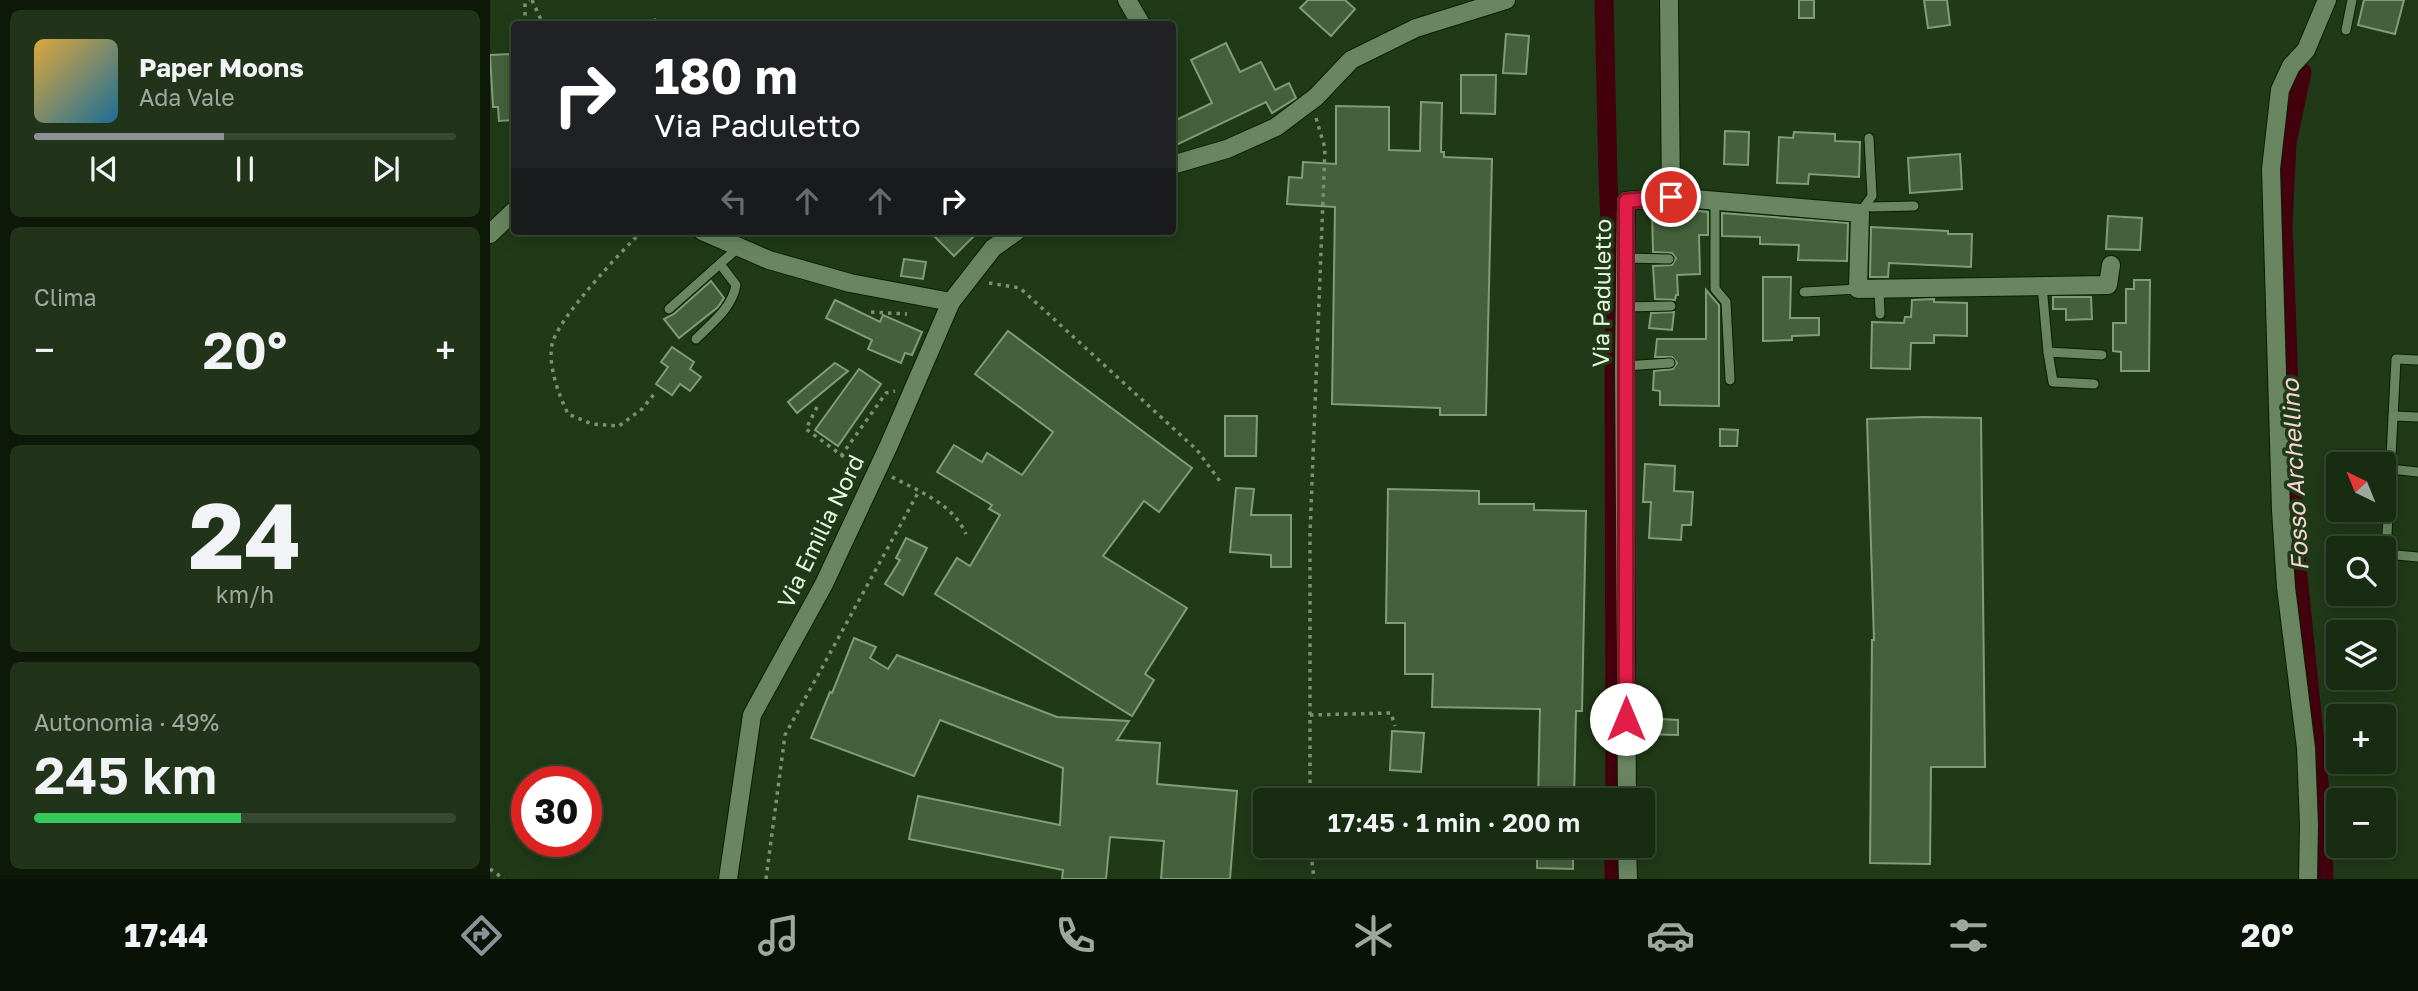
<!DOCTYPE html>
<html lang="it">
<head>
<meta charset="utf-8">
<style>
	:root { --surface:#182c11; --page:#21341a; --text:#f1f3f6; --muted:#9fa79f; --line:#364831; --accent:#8c9099 }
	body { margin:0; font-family:"Golos Text",sans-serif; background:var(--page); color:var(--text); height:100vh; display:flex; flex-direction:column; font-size:26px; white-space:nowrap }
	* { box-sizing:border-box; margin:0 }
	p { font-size:23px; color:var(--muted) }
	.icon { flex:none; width:38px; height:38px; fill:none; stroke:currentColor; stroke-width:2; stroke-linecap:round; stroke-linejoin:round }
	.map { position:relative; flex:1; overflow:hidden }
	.panel { display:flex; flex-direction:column; gap:10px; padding:10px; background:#0d1809; width:490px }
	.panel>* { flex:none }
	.banner { position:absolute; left:21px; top:21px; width:665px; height:214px; border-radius:7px; box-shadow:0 4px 18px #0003,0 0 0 2px var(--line); background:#202124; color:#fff; overflow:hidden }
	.needle { width:46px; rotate:317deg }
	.tools { position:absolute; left:1836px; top:452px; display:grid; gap:14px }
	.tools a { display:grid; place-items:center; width:70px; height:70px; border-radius:7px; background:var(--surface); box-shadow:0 4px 18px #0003,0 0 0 2px var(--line); font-size:35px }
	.speed { position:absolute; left:21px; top:766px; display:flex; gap:14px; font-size:35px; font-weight:700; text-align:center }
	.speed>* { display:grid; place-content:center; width:91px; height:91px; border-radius:50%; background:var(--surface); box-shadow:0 4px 18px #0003,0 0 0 2px var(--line); line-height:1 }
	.speed .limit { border:10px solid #d22; background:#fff; color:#111 }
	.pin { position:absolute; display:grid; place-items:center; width:60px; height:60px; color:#fff; margin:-30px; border:4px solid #fff; border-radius:50%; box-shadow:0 2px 7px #0007 }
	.me { position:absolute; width:77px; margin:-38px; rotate:0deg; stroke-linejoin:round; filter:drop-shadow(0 0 5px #0008) }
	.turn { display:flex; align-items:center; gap:24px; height:147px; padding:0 28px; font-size:32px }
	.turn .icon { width:91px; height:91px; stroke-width:2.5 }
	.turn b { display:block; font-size:49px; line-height:60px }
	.lanes { display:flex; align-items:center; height:66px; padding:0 28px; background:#0003; justify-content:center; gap:35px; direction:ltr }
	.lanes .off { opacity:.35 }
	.big { font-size:52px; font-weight:600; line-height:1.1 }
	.panel .widget { flex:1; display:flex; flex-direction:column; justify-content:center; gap:10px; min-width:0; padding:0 24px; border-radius:10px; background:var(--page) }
	.panel .dial { align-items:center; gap:0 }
	.dial b { font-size:91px; line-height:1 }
	.song { display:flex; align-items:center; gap:21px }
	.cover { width:84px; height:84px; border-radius:10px; background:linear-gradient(135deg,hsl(40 70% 55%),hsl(200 70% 35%)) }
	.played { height:7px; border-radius:4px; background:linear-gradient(90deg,var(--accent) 45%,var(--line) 45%) }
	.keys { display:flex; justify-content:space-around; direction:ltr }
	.heat { display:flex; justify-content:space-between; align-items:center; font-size:38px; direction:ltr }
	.charge { height:10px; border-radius:5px; background:linear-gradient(90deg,#34c759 49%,var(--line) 0) }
	.trip { position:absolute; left:763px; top:788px; width:402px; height:70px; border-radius:7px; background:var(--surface); box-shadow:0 4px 18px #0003,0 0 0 2px var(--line); font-weight:600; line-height:70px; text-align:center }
	.tabs { display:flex; height:112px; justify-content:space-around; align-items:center; background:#0a1207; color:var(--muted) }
	.tabs .icon { width:49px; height:49px }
	.tabs .current { color:var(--accent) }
	.tabs b { font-size:32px; color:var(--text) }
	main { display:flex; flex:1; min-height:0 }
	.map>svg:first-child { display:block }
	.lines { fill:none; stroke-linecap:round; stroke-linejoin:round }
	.canal { stroke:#43000d; stroke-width:19 }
	.building { fill:#45613c; stroke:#7f9d76; stroke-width:2 }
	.lane-casing { stroke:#072101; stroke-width:11 }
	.street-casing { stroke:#072101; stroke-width:20 }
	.path { stroke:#7b9074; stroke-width:3.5; stroke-dasharray:3.5 5; stroke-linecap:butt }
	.lane { stroke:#698660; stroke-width:9 }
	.street { stroke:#698660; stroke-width:18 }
	.route-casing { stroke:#92132f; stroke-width:18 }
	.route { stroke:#e11d48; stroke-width:12 }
	.labels { text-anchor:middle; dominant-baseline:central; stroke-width:7; stroke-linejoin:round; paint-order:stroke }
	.street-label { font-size:23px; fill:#e6f6e1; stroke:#203a17 }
	.water-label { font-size:24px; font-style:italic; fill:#f7d5d5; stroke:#203a17 }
</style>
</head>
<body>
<main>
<section class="panel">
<div class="widget">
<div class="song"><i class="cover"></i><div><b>Paper Moons</b><p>Ada Vale</p></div></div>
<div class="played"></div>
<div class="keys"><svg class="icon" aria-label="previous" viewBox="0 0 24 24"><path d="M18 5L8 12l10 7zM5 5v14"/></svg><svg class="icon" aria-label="pause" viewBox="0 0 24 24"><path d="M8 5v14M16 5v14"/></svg><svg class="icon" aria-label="next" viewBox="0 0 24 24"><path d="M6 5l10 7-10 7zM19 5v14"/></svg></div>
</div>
<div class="widget"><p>Clima</p>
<div class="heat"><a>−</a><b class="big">20°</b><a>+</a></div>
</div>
<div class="widget dial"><b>24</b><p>km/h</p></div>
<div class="widget"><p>Autonomia · 49%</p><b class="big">245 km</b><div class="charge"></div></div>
</section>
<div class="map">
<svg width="1928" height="879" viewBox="0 0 1928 879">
	<rect width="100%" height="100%" fill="#203a17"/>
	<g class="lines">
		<g class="canal">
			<polyline points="1114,0 1118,179 1124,314 1125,800"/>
			<polyline points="1812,72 1797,143 1793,224 1805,546 1832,813 1834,879"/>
			<polyline points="1124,879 1124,845"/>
		</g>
	</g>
	<g class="building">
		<polygon points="818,0 855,0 865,9 841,36 810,8"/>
		<rect x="1309" y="0" width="15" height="18"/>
		<polygon points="1434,0 1457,0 1460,25 1438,28"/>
		<polygon points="1874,0 1914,0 1905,34 1868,25"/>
		<polygon points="1016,34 1039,36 1036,74 1013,73"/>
		<polygon points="736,43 750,72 771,62 785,90 799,83 806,98 782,113 776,102 682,147 682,122 722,103 701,60"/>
		<polygon points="20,54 21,73 24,73 24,120 9,121 8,107 3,107 0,55"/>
		<polygon points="971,75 1006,75 1005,114 971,113"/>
		<polygon points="931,102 952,103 951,152 954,152 954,157 1002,159 996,415 950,415 950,408 842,404 845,207 797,204 799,177 812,178 813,162 846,164 846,106 899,107 899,150 930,151"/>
		<polygon points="1235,131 1259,132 1258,165 1234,164"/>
		<polygon points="1304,132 1345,134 1345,141 1370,142 1369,177 1319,174 1318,184 1287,183 1289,137 1303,138"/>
		<polygon points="1470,154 1472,189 1420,193 1418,158"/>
		<polygon points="1181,208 1218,212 1218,235 1209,235 1210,274 1187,275 1188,295 1186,295 1185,300 1165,299 1163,266 1182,265 1186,258 1182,253 1163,252 1162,211"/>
		<polygon points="1232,213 1358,223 1357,261 1308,260 1309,245 1270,244 1270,237 1232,236"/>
		<polygon points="1618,216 1652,218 1650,250 1616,249"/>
		<polygon points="1381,227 1458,231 1458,234 1482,234 1481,267 1399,263 1398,277 1380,277"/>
		<polygon points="439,231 489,231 464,256"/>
		<polygon points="414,259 436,262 433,279 411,276"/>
		<polygon points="1273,277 1301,277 1300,318 1329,318 1329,335 1302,336 1302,340 1273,341"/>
		<polygon points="1644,280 1660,280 1659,371 1631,371 1631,352 1623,351 1623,323 1636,323 1636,289 1644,289"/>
		<polygon points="221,281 234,298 228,307 189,338 174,319 184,314"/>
		<polygon points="1216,290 1229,305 1229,406 1170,405 1170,391 1163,390 1164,371 1183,369 1187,363 1182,357 1165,357 1167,339 1216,339"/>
		<polygon points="1563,297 1601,297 1602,319 1576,320 1576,309 1563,309"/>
		<polygon points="1444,299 1444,302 1477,303 1477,336 1444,335 1444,343 1421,343 1420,369 1381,368 1382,322 1414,323 1415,317 1421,317 1422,300"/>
		<polygon points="345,300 390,322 393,315 432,332 422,355 415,353 411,363 378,349 382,340 336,318"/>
		<polygon points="1184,312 1182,330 1159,328 1161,313"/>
		<polygon points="518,331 702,468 669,512 654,501 613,556 697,608 655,674 664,680 642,716 445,594 467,558 480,566 510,515 499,509 502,505 447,472 464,445 492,462 497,453 532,475 563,432 485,374"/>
		<polygon points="182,347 204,362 200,369 211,377 200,391 190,384 182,395 166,384 178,367 171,362"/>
		<polygon points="345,363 358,371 307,413 298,402"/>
		<polygon points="369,369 391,384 348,446 325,430"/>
		<polygon points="735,416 767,416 766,456 735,456"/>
		<polygon points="1433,417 1491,418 1495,767 1441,767 1440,864 1380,863 1382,640 1384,640 1377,419"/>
		<polygon points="1230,429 1248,430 1247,446 1230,446"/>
		<polygon points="1155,464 1185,466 1184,491 1203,492 1201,525 1192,525 1191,540 1159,538 1161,502 1153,502"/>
		<polygon points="746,488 764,489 761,515 801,515 801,567 781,567 781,555 740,552"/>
		<polygon points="898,489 989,491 989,504 1044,504 1044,510 1096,511 1092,711 1086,711 1084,800 1048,800 1050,709 942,707 943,674 915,674 915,623 896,623"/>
		<polygon points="416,538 437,548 413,595 395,584 410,560 406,558"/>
		<polygon points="364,638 386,647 380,658 398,669 407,655 567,717 639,721 627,740 670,743 667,784 747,791 740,879 671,879 674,841 620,837 616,879 572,879 573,870 419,839 428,796 570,825 573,768 450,720 424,776 321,738 340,692 342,693"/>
		<polygon points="1152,718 1188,720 1188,735 1151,734"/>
		<polygon points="902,731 934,733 931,772 900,770"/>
		<polygon points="1047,845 1083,845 1083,869 1047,868"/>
	</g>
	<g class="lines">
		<g class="lane-casing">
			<g id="lane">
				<polyline points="1856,30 1862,0"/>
				<polyline points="1225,200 1225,289 1236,302 1240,380"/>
				<polyline points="1377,204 1381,207 1424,206"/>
				<polyline points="1370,213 1382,196 1379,138"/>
				<polyline points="1135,258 1179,259"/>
				<polyline points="1552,286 1558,352 1612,355"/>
				<polyline points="1389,288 1390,314"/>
				<polyline points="1314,292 1368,289"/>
				<polyline points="1135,307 1181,306"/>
				<polyline points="179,309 249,247"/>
				<path d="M206 339C222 323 242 308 246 285L230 264"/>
				<polyline points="1558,352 1563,382 1604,384"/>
				<polyline points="1928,360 1906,359 1896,554 1928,557"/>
				<polyline points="1134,366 1180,363"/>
				<polyline points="1903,416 1928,417"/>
				<polyline points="1900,469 1928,472"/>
			</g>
		</g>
		<g class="street-casing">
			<g id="street">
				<polyline points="637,0 651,24"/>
				<polyline points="1179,0 1181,197"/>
				<polyline points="682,165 737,149 786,127 826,97 861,60 926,28 1016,0"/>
				<polyline points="212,231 279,260 360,283 461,302"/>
				<polyline points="0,234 24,211"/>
				<polyline points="1137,800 1134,366 1136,201 1181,197 1370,213 1368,289 1618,285 1621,265"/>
				<polyline points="1137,845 1138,879"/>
				<polyline points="238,879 262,715 334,584 399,445 461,302 503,248 527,231"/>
				<polyline points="1818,879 1819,825 1816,748 1796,587 1791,510 1781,169 1790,90 1801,66 1816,50 1837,0"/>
			</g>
		</g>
		<g class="path">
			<polyline points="42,0 53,24"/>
			<polyline points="35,24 35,3 39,0"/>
			<polyline points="155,24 168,19"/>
			<path d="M152 231C130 253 73 313 63 341 56 361 69 396 78 414L102 424 129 426 152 409 165 393"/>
			<polyline points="499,283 530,288 707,450 732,484"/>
			<polyline points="381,312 417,314"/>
			<polyline points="327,407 316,429 369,468"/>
			<polyline points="351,456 396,393 405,391"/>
			<path d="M402 477C430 492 462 503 476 534"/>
			<polyline points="820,715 901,713 905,726"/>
			<polyline points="820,800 820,534 835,148 826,118"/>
			<polyline points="820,845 824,879"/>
			<polyline points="0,869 14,879"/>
			<polyline points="276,879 295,735 429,491"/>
		</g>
		<use href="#lane" class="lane"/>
		<use href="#street" class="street"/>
	</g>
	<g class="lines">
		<g class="route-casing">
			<polyline id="route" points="1136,719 1136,201 1181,197"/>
		</g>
		<use href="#route" class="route"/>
	</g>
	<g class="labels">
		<g class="street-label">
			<text transform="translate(1111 293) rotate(-89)">Via Paduletto</text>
			<text transform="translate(330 531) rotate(-64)">Via Emilia Nord</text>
		</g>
		<g class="water-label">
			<text transform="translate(1804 475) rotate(-93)">Fosso Archellino</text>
		</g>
	</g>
</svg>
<div class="tools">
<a><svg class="needle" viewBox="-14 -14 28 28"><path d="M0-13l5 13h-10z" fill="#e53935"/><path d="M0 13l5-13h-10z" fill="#9fa79f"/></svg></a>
<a><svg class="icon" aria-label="search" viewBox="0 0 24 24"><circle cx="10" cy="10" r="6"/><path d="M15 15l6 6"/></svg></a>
<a><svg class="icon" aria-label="layers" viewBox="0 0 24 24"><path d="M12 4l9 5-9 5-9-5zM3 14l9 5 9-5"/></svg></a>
<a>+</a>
<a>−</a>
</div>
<div class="speed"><div class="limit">30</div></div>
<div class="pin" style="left:1181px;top:197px;background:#d93025"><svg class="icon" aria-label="arrive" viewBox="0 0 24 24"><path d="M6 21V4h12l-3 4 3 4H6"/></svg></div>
<svg class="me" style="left:1136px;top:719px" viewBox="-20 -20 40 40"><circle r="19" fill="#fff"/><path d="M0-13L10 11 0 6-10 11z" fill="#e11d48"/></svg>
<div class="trip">17:45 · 1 min · 200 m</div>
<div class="banner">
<div class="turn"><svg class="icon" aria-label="right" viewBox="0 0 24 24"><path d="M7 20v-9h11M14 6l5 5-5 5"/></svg><div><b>180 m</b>Via Paduletto</div></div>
<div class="lanes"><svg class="icon off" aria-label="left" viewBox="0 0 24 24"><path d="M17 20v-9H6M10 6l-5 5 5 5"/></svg><svg class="icon off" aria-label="ahead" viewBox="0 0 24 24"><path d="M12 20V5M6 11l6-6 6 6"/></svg><svg class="icon off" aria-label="ahead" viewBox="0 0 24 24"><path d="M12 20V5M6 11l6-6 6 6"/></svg><svg class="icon" aria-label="right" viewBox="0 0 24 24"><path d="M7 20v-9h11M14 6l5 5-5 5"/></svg></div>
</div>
</div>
</main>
<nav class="tabs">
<b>17:44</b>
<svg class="icon current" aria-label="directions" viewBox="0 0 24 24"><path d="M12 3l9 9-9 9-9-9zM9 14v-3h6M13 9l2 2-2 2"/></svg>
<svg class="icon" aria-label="music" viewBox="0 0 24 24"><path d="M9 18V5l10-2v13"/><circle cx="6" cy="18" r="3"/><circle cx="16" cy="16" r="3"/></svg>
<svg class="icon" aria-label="phone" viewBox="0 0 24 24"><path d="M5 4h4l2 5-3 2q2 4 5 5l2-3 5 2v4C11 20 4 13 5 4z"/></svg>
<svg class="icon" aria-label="climate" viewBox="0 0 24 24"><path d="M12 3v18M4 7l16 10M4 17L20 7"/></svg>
<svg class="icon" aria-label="car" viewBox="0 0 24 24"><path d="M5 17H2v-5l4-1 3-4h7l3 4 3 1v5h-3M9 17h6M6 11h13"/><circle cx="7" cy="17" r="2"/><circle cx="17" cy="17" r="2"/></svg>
<svg class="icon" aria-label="filters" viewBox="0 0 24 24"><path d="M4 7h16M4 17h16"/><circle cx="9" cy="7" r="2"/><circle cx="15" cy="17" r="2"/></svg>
<b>20°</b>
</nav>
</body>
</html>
